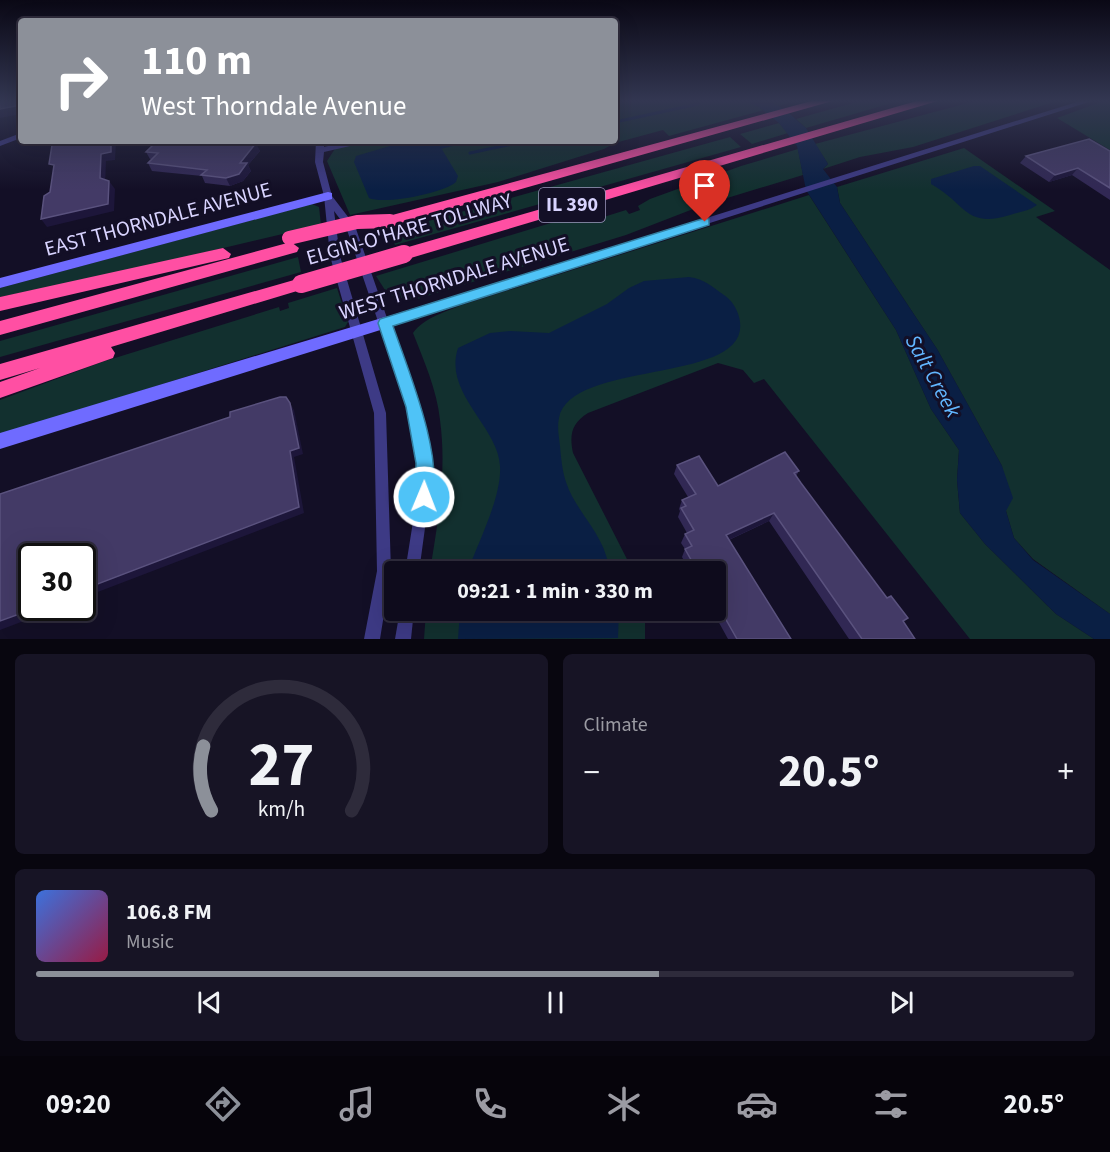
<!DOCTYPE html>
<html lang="en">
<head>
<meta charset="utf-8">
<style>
	:root { --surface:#0e0b1c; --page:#171425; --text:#f1f3f6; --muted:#9b9ba3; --line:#2e2b3b; --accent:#8c9099 }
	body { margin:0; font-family:"Source Sans 3",sans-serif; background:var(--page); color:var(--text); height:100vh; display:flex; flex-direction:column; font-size:22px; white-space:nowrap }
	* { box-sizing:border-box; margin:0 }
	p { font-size:20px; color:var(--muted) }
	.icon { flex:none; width:33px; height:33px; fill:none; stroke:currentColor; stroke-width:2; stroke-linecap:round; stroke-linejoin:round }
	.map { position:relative; height:639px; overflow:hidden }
	.sheet { display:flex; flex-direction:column; gap:15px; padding:15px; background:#08060f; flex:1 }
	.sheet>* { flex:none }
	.hud { position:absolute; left:18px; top:18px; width:600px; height:126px; border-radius:6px; box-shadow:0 6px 24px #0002,0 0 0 2px var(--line); background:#8c9099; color:#fff; overflow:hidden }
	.speed { position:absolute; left:18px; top:543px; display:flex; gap:12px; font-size:30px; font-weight:700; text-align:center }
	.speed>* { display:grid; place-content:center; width:78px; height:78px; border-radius:50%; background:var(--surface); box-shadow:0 6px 24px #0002,0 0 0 2px var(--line); line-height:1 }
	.speed .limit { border:3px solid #111; border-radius:9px; background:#fff; color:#111 }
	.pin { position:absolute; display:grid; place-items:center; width:51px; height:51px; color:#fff; margin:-62px -26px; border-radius:50% 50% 50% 0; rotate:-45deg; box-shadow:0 0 6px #0007 }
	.pin .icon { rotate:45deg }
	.me { position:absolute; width:66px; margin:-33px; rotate:1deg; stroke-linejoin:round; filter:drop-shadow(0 0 4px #0008) }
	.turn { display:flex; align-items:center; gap:21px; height:126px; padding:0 24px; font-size:27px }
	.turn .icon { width:78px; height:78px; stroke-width:2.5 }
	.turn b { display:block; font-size:42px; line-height:51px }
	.big { font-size:45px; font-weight:700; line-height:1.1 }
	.sheet .tile { flex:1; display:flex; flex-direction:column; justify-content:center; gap:9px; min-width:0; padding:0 21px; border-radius:9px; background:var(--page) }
	.sheet .dial { align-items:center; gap:0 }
	.dial svg { height:156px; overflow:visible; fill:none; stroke:var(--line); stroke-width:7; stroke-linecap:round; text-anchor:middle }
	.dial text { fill:var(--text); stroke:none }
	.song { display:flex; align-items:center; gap:18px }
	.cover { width:72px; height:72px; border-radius:9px; background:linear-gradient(135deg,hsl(220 70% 55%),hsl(340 70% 35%)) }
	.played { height:6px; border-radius:3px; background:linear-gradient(90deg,var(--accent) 60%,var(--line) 60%) }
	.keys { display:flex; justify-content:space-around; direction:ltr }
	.heat { display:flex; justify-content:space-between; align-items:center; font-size:33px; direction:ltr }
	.sheet .tiles { flex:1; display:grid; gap:15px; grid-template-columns:1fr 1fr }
	.tile:last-child { grid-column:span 2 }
	.trip { position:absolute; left:384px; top:561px; width:342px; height:60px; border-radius:6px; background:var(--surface); box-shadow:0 6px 24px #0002,0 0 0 2px var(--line); font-weight:700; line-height:60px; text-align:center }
	.tab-bar { display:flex; height:96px; justify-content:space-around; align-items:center; background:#06040b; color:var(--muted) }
	.tab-bar .icon { width:42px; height:42px }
	.tab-bar .current { color:var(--accent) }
	.tab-bar b { font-size:27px; color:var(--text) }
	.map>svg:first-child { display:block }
	.green { fill:#12302f }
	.water { fill:#0a1f44 }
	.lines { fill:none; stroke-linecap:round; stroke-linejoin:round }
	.stream { stroke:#0a1f44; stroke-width:3 }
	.street { fill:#3d3a85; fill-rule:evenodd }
	.secondary { fill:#6f6bff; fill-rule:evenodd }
	.highway { fill:#ff4fa3; fill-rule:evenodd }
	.highway-bridge-far1 { stroke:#ff4fa3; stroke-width:14 }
	.highway-bridge { stroke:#ff4fa3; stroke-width:18 }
	.wall { fill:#312854 }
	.shaded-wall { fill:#1d163a }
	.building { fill:#433a66; stroke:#5a527e; stroke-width:1.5 }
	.route { fill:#4fc3f7; stroke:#337fa1; stroke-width:1.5 }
	.labels { text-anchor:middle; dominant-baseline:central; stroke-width:6; stroke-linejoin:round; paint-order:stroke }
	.shield { fill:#130f26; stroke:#9e99be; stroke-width:1.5 }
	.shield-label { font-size:20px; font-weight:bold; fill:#d9d4ff }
	.street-label { font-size:21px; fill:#d9d4ff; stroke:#130f26 }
	.water-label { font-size:22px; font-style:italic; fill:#62b6ff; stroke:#130f26 }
</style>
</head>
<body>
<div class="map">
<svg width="1110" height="639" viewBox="0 0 1110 639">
	<rect width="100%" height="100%" fill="#130f26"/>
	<g class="green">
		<polygon points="615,100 800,100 669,136 663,130 615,143 604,149 498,182 350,215 327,161 340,141 615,141"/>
		<polygon points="863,100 902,100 806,128 796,119"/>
		<polygon points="979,100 1060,100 913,147 860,157 823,169 828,164 815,144"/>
		<polygon points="1106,100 1110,100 1110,150 1057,118"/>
		<polygon points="779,123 788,133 752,144 740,134"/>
		<polygon points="730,137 741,147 395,245 389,232"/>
		<polygon points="964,148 1055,211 1036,217 1110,270 1110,614 1033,559 1014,538 1006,511 1002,466 937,349 840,203 837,187"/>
		<polygon points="798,149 803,175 701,206 626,235 414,300 401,298 399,301 385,290 376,276 587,212 594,220 626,210 629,214 640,210 638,206 650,199 741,166"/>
		<path d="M809 195 896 330 931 409 959 450 957 480 960 513 985 544 1056 614 1094 639H970L764 379 754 383 743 370 718 363 588 413C572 423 569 434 573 453L633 571H430C438 521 447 472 440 420 437 390 424 361 413 333 424 318 443 313 459 306Z"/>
		<polygon points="312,204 319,207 321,225 105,276 0,297 0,288"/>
		<polygon points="298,257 301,272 0,357 0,341"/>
		<polygon points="337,288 348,322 345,327 0,435 0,400 102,362 279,307 280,311 289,308 288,303"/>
		<polygon points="426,611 645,611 645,639 424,639"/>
	</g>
	<g class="water">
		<polygon points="743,100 768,100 784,109 806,128 828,164 823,169 837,187 840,203 937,349 1002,466 1013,498 1006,511 1014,538 1033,560 1110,614 1110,639 1094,639 1056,614 985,544 960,513 957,480 959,450 931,409 896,330 806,190 797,146 779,123 759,107"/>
		<path d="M407 141H437L458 176 456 182C444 193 384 205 369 198L354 162 356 156Z"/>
		<path d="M974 166H980L1037 205C1029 211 1019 212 1010 215 965 229 966 203 931 184V179Z"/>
		<path d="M689 277C705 279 712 287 724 295 733 301 739 312 740 322 748 385 571 359 559 418 557 427 559 437 560 446 561 457 562 470 566 482 573 504 590 521 600 541 605 550 608 561 610 571H468C478 542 502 497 500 466 498 426 443 393 458 348L490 333 510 331 549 333 607 304 629 288 644 281Z"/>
		<polygon points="460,611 619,611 618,638 458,639"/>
	</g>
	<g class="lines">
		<g class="stream">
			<polyline points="615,122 698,104"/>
			<polyline points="442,147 459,143"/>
			<polyline points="470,153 527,141"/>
		</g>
		<g class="street">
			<polygon points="1083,100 1095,100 390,325 419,407 431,463 431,484 419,572 405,572 419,484 419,463 407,407 346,227 334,211 340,256 386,413 391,571 380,639 364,639 377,571 374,413 330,256 324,196 315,162 316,141 324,141 324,147 349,141 364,141 363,143 324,152 323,162 332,196 355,226 387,318"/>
			<polygon points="21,133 21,138 0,146 0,141"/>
			<polygon points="400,610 414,610 411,639 395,639"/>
		</g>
		<g class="secondary">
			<polygon points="328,192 332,193 332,199 0,288 0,278"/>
			<polygon points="385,317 390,319 393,323 390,327 0,449 0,433"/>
		</g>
		<g class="highway">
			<polygon points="815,100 836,100 390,226 382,221 385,217"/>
			<polygon points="920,100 941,100 404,260 396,254 398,250"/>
			<polygon points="291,242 299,248 297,252 0,335 0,321"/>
			<polygon points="223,248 231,254 229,258 0,311 0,297"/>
			<polygon points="301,278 310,284 307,288 111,347 115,353 113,358 0,398 0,382 40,368 0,380 0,364"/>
		</g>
		<polyline class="highway-bridge-far1" points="289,238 357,222 390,221"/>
		<polyline class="highway-bridge" points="301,284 404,254"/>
	</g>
	<g class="wall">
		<polygon points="254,143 260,151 248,165 251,171 243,181 230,186 205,183 202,176 152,171 148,163 152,159 150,159 146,152"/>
		<polygon points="1110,151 1110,200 1072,175 1049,182 1020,163 1026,156"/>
		<polygon points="677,465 718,486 799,471 796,476 801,483 903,621 915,639 849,639 769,521 729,540 791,639 728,639 712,610 716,610 716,572 690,572 682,557 685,549 681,543 685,534 687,533 678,517 680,511 679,509 682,500 688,497 674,474"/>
	</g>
	<g class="shaded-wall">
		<polygon points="21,105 21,114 0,118 0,109"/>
		<polygon points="111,141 116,141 115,160 106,161 105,186 100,178 101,154"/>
		<polygon points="246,141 256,141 248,150 245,142"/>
		<polygon points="256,143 260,151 248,165 251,171 243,181 230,186 226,178"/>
		<polygon points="1078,168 1072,175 1049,182 1055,175"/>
		<polygon points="109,181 115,189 114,211 47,227 41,219"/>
		<polygon points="290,403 294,410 303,454 294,457 304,513 82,598 82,590 290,451"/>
		<polygon points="774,513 769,521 722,543 726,535"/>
		<polygon points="36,608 58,608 0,630 0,621"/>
	</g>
	<g class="building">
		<polygon points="0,100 21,100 21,105 0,109"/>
		<polygon points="1089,139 1110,151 1110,188 1078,168 1055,175 1026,156"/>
		<polygon points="70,141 111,141 111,152 101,154 100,178 109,181 108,204 41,219 44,196 50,192 54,165 49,164 52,145"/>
		<polygon points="157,141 246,141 245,142 256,143 240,163 247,163 239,174 226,178 201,175 207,170 148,163 158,153 146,152"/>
		<polygon points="280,397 286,397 290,403 299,448 290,451 299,507 82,590 82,556 32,556 32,608 36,608 0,621 0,494 230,417 230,412"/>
		<polygon points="785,452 799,471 794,473 801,483 887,598 891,596 908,618 903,621 915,639 862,639 774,513 726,535 791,639 737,639 716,602 716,572 698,572 685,549 692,546 685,534 694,530 681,508 686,506 682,500 696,494 677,465 699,456 718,486"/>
	</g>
	<linearGradient id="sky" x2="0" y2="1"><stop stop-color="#0a0815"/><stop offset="0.53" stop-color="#333752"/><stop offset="1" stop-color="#333752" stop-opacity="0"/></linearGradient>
	<rect width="1110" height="190" fill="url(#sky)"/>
	<path class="route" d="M705 218 709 219V225L393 326C407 367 447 463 430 503L424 506 418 503 415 497 416 463 406 407 378 323 380 319Z"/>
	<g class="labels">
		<rect class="shield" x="539" y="188" width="66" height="34" rx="4.5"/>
		<g class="shield-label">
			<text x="572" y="205">IL 390</text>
		</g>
		<g class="street-label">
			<text transform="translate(158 219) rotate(-15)">EAST THORNDALE AVENUE</text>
			<text transform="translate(409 229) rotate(-16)">ELGIN-O'HARE TOLLWAY</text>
			<text transform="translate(454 278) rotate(-17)">WEST THORNDALE AVENUE</text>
		</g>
		<g class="water-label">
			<text transform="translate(933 376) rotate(61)">Salt Creek</text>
		</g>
	</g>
</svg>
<div class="speed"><div class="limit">30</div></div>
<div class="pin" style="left:705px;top:222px;background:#d93025"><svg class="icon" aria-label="arrive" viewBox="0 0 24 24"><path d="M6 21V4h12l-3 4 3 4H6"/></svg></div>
<svg class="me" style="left:424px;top:497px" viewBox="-20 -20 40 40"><circle r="17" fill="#4fc3f7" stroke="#fff" stroke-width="3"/><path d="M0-11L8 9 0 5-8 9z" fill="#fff"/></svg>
<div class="trip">09:21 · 1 min · 330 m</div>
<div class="hud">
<div class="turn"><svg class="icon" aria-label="right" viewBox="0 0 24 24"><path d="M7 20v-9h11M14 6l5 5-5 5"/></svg><div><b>110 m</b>West Thorndale Avenue</div></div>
</div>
</div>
<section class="sheet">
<div class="tiles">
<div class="tile dial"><svg viewBox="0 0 100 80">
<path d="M14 69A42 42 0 1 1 86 69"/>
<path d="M14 69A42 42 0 0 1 10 36" stroke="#8c9099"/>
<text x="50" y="56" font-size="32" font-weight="700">27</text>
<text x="50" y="72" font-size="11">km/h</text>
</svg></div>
<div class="tile"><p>Climate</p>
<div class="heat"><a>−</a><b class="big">20.5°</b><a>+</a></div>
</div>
<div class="tile">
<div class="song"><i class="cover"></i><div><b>106.8 FM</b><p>Music</p></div></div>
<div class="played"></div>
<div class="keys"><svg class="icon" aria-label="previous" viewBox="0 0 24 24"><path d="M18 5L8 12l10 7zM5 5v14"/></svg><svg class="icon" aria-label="pause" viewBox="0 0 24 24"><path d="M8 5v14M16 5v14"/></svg><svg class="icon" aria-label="next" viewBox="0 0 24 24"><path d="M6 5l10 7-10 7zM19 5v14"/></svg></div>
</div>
</div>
</section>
<nav class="tab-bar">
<b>09:20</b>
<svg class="icon current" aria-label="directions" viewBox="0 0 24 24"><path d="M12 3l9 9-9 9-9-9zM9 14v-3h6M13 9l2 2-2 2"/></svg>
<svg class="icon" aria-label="music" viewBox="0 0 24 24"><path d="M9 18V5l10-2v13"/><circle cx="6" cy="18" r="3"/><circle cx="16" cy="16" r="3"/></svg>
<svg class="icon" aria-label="phone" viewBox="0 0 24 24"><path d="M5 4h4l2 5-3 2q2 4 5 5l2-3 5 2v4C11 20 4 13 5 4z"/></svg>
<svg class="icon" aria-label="climate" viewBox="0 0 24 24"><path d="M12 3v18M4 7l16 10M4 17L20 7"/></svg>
<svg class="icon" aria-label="car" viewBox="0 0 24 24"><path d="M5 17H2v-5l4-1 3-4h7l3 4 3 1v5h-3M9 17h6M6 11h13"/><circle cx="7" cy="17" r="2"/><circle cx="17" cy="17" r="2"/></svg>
<svg class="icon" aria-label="filters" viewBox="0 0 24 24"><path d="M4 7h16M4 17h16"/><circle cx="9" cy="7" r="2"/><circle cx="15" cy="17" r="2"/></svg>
<b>20.5°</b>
</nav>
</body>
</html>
